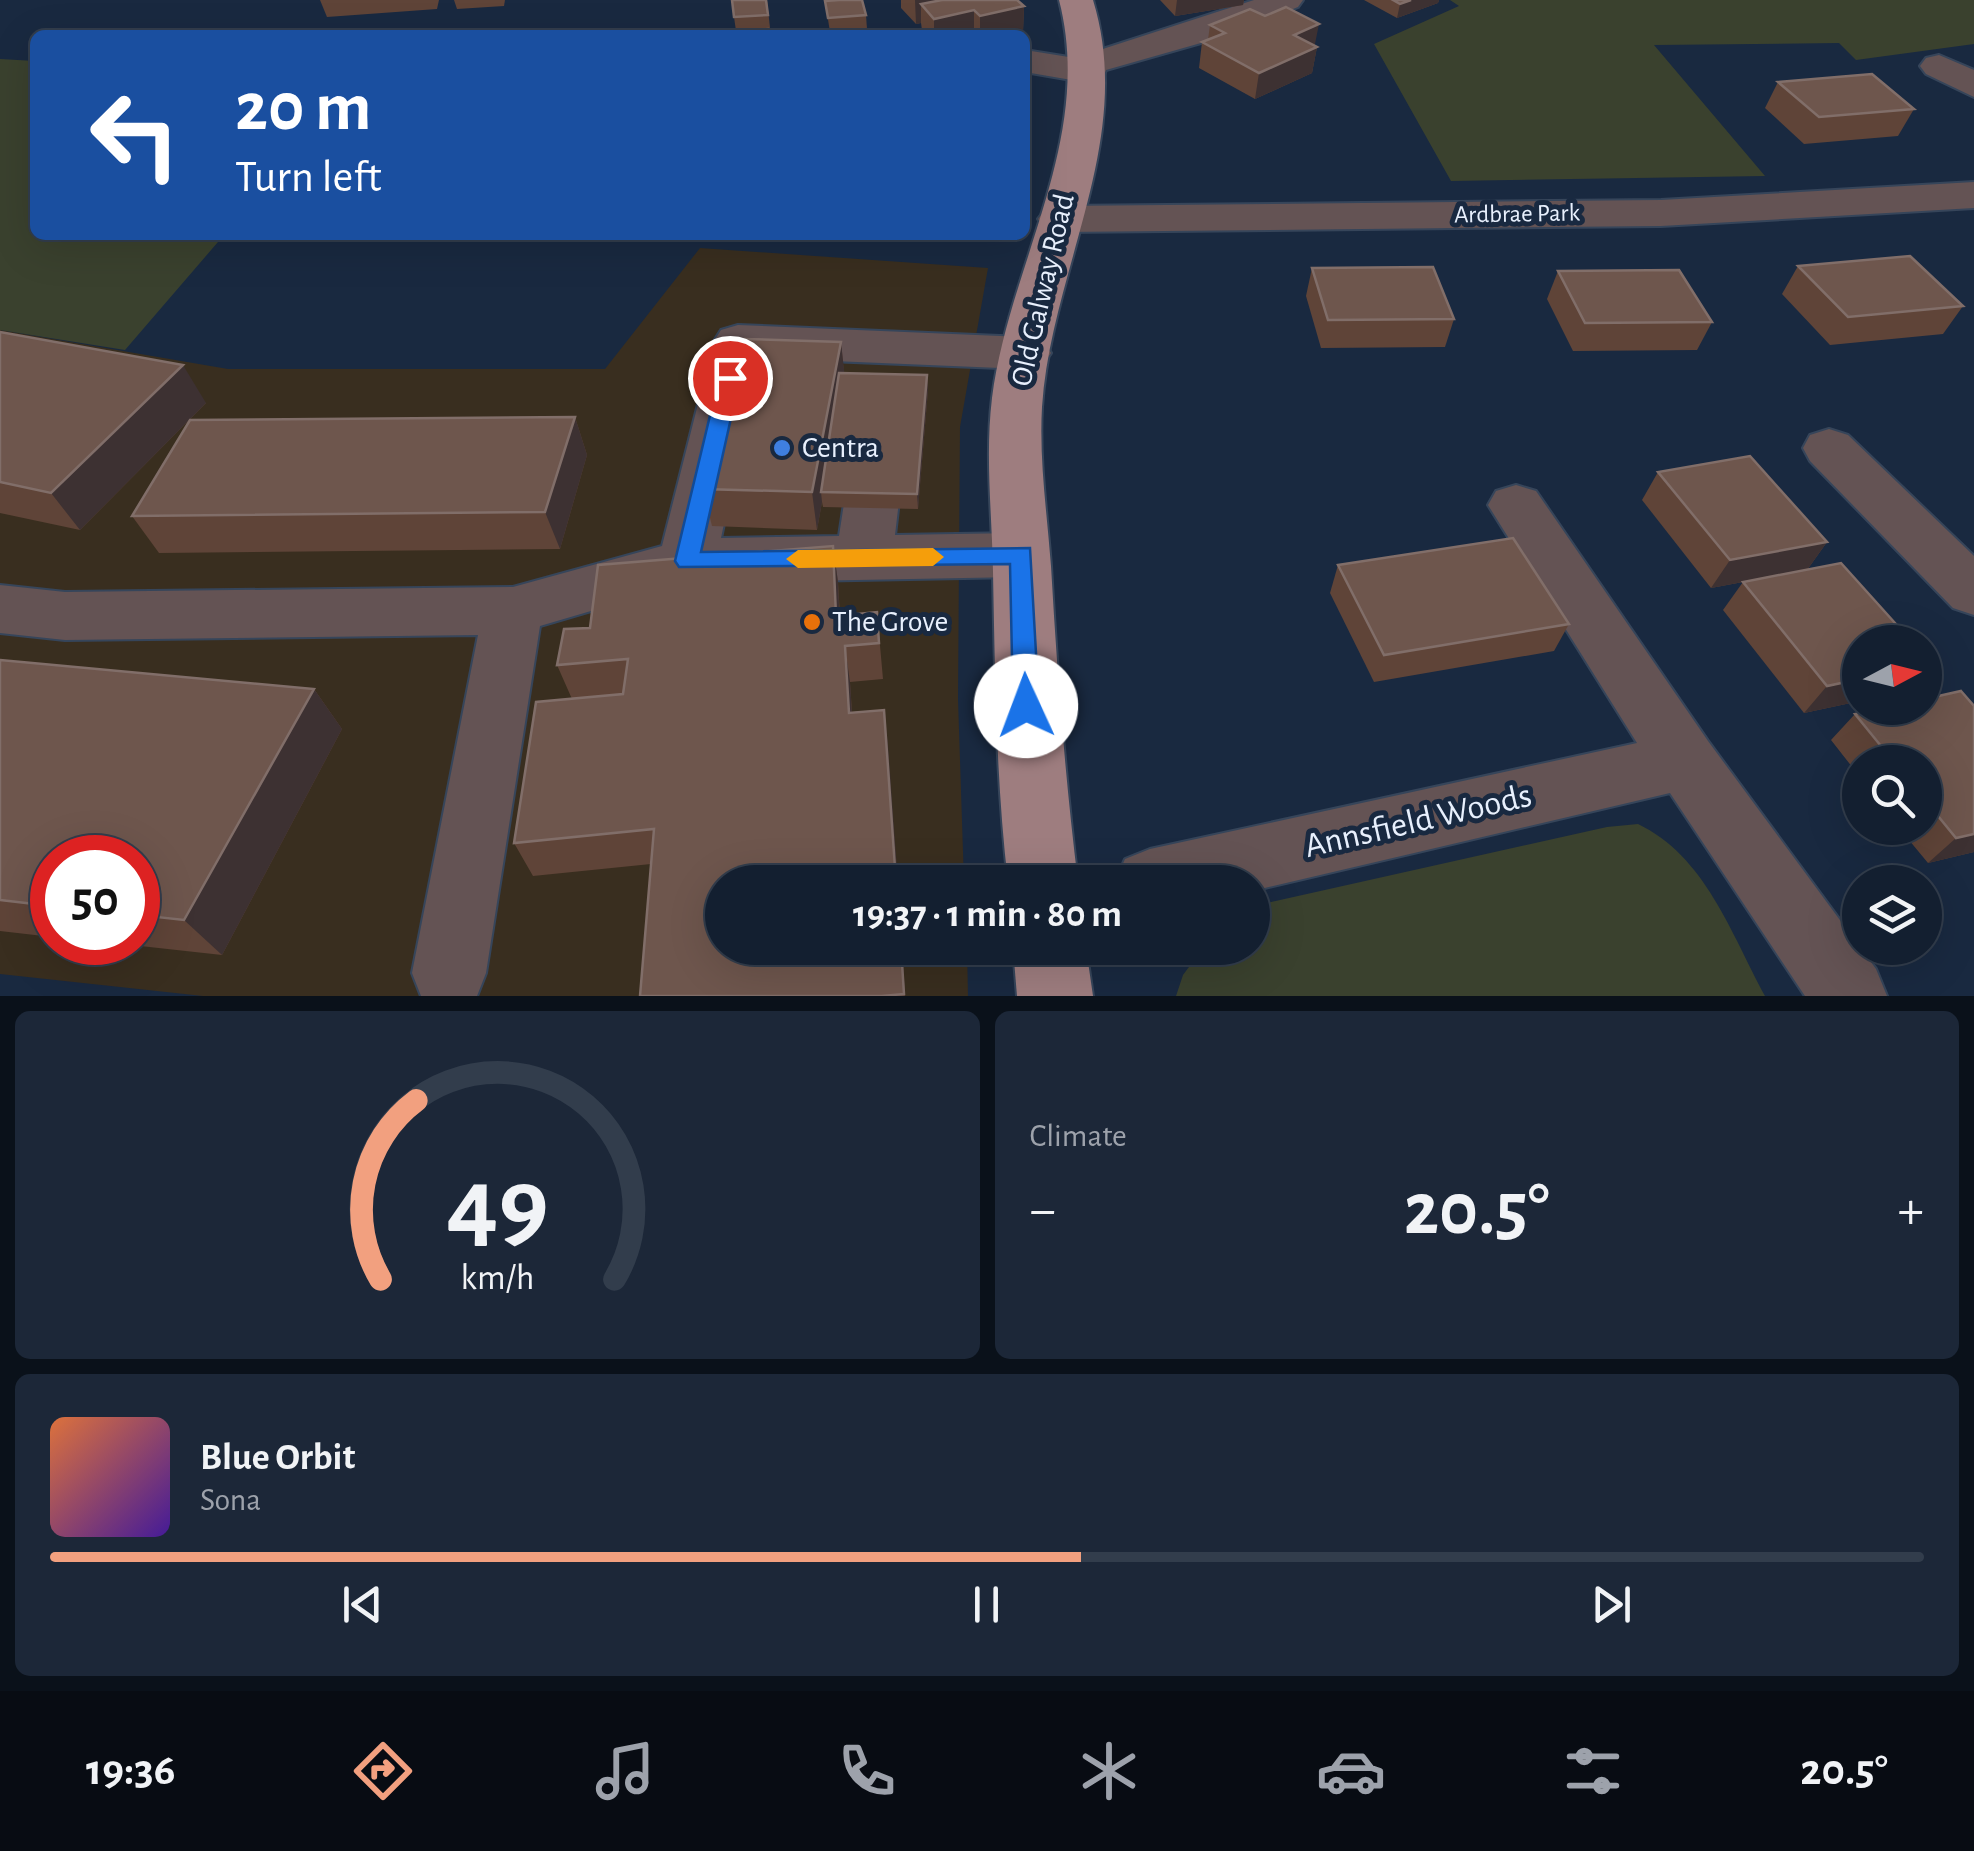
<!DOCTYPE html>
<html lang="en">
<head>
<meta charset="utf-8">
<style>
	:root { --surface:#131f30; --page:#1c2738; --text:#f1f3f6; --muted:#9da2ab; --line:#323d4c; --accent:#f2a07f }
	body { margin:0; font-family:"Alegreya Sans",sans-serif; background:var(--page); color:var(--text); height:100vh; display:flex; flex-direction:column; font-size:38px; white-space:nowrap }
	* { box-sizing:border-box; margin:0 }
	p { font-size:32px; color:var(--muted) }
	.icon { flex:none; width:55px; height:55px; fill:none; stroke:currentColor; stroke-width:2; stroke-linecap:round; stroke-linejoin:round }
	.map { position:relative; height:996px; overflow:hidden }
	.sheet { display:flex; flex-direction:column; gap:15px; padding:15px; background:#0a111a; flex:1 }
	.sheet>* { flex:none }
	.banner { position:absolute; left:30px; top:30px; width:1000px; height:210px; border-radius:15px; box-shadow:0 10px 40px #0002,0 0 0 2px var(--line); background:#1a4fa0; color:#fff; overflow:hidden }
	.needle { width:65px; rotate:83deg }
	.fabs { position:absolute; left:1842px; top:625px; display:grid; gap:20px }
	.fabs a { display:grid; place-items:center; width:100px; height:100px; border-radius:50%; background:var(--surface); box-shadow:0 10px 40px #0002,0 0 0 2px var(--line); font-size:50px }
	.speed { position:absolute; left:30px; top:835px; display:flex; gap:20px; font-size:50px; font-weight:700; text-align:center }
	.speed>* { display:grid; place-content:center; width:130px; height:130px; border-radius:50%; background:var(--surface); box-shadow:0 10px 40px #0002,0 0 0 2px var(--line); line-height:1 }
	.speed .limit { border:15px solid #d22; background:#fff; color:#111 }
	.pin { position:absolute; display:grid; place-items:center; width:85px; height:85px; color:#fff; margin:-42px; border:5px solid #fff; border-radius:50%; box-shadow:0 2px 10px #0007 }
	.me { position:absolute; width:110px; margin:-55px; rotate:358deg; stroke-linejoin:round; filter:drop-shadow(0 0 8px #0008) }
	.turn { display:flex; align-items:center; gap:35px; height:210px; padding:0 40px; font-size:45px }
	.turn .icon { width:130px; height:130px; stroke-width:2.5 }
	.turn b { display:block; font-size:70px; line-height:85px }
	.big { font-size:75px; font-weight:600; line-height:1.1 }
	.sheet .card { flex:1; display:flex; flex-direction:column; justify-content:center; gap:15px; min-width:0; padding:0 35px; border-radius:15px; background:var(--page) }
	.sheet .dial { align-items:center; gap:0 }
	.dial svg { height:260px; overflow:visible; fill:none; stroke:var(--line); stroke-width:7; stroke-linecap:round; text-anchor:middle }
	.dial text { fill:var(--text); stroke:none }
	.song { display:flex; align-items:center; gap:30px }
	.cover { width:120px; height:120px; border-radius:15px; background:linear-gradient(135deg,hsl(20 70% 55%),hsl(260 70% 35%)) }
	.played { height:10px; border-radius:5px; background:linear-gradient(90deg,var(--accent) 55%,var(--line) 55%) }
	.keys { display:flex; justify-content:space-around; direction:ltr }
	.heat { display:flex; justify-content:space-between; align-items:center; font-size:55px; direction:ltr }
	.sheet .tiles { flex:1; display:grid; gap:15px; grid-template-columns:1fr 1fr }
	.card:last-child { grid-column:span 2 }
	.trip { position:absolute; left:705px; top:865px; width:565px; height:100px; border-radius:50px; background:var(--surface); box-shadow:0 10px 40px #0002,0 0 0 2px var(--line); font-weight:600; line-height:100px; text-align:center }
	.tabs { display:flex; height:160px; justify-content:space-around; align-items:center; background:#080c13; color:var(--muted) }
	.tabs .icon { width:70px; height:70px }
	.tabs .current { color:var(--accent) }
	.tabs b { font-size:45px; color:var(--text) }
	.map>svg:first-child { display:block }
	.commercial { fill:#392e1f; fill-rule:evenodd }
	.green { fill:#3a412e }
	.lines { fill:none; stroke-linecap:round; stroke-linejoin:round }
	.minor-casing { stroke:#36455a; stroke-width:4 }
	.major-casing { stroke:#36455a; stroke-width:4 }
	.minor { fill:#645354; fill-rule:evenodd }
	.major { fill:#9e7d7f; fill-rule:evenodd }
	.wall { fill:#5f4438 }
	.shaded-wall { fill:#3d3132 }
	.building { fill:#6e564d; stroke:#816e69; stroke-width:2.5 }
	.route { fill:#1a73e8; stroke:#114b97; stroke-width:2.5 }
	.slow { fill:#f59e0b }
	.shop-dot { fill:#3f7fe0; stroke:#192940; stroke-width:4 }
	.food-dot { fill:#e8710a; stroke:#192940; stroke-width:4 }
	.labels { text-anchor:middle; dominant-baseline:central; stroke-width:10; stroke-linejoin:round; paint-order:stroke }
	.far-street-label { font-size:25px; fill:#e8f0fd; stroke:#192940 }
	.street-label { font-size:30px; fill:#e8f0fd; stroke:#192940 }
	.poi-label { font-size:30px; fill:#e8f0fd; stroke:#192940; text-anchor:start }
	.near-street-label { font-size:35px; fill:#e8f0fd; stroke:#192940 }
</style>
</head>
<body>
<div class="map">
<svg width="1974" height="996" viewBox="0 0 1974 996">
	<rect width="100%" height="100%" fill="#192940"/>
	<path class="commercial" d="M700 248 988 268 960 427 958 699 964 882H722V948H967L968 996H203L0 974V330L228 369H605ZM52 858H138V942H52Z"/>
	<g class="green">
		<polygon points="1450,0 1974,0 1974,44 1856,60 1839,43 1654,45 1765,176 1451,181 1374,44 1459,6"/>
		<polygon points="0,59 35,61 35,235 224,235 125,350 0,330"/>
		<path d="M1638 824C1705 856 1731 933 1765 996H1176L1183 975 1203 948H1252L1253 906 1607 827Z"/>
	</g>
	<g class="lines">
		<g class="minor-casing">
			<g id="minor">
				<polygon points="1254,0 1303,0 1298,7 1222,37 1106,70 1102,80 1089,83 1025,72 1025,50 1075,58"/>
				<polygon points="1939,55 1974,70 1974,97 1926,74 1920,66 1926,58"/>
				<polygon points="1974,182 1974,208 1661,226 1060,232 1045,228 1038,219 1045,210 1060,206 1661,200"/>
				<polygon points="738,325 1026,337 1043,342 1051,353 1043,364 1026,369 759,358 721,538 839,536 855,432 863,419 881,414 899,419 907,432 895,535 1021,533 1041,540 1050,555 1041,570 1021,577 686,583 540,626 486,973 477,996 421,996 412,973 478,635 65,640 0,633 0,585 65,592 513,587 662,546 714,341 721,330"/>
				<polygon points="1829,429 1848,435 1974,556 1974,615 1953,608 1810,461 1803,448 1810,435"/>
				<polygon points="1516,485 1536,491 1708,741 1876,969 1887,996 1805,996 1670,793 1252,891 1252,882 1115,882 1125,859 1150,849 1637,743 1488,505 1496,491"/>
			</g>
		</g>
		<g class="major-casing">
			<g id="major">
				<path d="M1059 0H1093C1136 140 1051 269 1042 407 1039 460 1047 513 1051 566 1057 671 1065 777 1078 882H1008C996 780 995 676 993 572 992 514 985 456 992 398 1009 264 1095 139 1059 0Z"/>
				<polygon points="1013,948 1086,948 1093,996 1017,996"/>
			</g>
		</g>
		<use href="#minor" class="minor"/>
		<use href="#major" class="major"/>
	</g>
	<g class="wall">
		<polygon points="320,0 439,0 437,9 327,17"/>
		<polygon points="454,0 505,0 504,6 457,9"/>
		<polygon points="767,0 770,28 736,31 734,17"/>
		<polygon points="901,0 1017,0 1024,6 1023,32 1009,35 926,35 922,30 921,23 916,24 901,8"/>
		<polygon points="1160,0 1244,0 1243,5 1175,16"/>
		<polygon points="1364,0 1439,0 1438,3 1397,18"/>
		<polygon points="825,1 866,15 867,29 830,32"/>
		<polygon points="1210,25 1315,46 1317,47 1312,73 1255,99 1199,68 1202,42 1208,40"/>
		<polygon points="1778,82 1914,109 1898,136 1804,144 1765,108"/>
		<polygon points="1798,266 1963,306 1943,334 1830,345 1782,294"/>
		<polygon points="1312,268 1454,319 1445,347 1321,348 1306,296"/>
		<polygon points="1558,271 1712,322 1697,350 1573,351 1547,299"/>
		<polygon points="0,332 206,403 80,530 0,513"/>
		<polygon points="841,342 844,373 927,375 928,390 918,509 823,507 822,502 817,530 712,526 703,489"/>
		<polygon points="575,417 587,455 560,549 159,553 132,516"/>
		<polygon points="1658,472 1827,542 1807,570 1711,588 1642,500"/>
		<polygon points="833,546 838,582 840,616 877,612 883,679 850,682 852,712 884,710 898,882 722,882 902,948 905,996 640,996 651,864 533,876 514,843 572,699 557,665 590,628"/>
		<polygon points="1338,565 1569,624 1554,651 1374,682 1330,593"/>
		<polygon points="1743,582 1860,701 1804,713 1723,610"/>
		<polygon points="0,660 314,689 342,729 222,955 104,942 138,942 138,858 52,858 52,937 0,931"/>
		<polygon points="1974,706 1974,852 1928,863 1899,828 1925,828 1925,762 1860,762 1860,777 1831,740 1855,714"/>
	</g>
	<g class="shaded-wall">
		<polygon points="915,0 957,0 974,10 974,35 934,35 934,19 921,4 921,23 916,24"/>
		<polygon points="1177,0 1244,0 1243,5 1175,16"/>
		<polygon points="1411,0 1439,0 1438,3 1397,18 1400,4"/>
		<polygon points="1024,6 1023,32 1009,35 980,35 980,16"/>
		<polygon points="1319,24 1314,49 1317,47 1312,73 1255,99 1259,73 1294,35"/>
		<polygon points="841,342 845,379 821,492 822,502 817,530 812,492"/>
		<polygon points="183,365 206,403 80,530 51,493"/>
		<polygon points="927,375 928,390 918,509 917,494"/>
		<polygon points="575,417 587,455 560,549 545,512"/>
		<polygon points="1827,542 1807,570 1711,588 1730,560"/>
		<polygon points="833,546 838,582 841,652 836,616"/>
		<polygon points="845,646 850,682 854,748 849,713"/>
		<polygon points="1860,679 1860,701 1804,713 1827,686"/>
		<polygon points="314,689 342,729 222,955 184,920"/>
		<polygon points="884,710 888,745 898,882 896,882"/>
		<polygon points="1974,834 1974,852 1928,863 1956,838"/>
		<polygon points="901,948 902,948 905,996 904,994"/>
	</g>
	<g class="building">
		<polygon points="732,0 766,0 768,15 734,17"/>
		<polygon points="839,0 862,0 866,15 828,18 825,1"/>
		<polygon points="942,0 1017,0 1024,6 980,16 974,10 934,19 921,4"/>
		<polygon points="1393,0 1411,0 1400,4"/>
		<polygon points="1286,7 1319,24 1294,35 1317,47 1259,73 1202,42 1225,33 1210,25 1250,9 1265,16"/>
		<polygon points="768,29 769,35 696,35"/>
		<polygon points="1872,74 1914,109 1819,117 1778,82"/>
		<polygon points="1910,256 1963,306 1848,317 1798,266"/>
		<polygon points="1433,267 1454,319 1328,320 1312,268"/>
		<polygon points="1679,270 1712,322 1585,323 1558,271"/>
		<polygon points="0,332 183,365 51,493 0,482"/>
		<polygon points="744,339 841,342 812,492 703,489"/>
		<polygon points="839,373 927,375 917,494 821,492"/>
		<polygon points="575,417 545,512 132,516 190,420"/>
		<polygon points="1750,456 1827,542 1730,560 1658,472"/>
		<polygon points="1513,538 1569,624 1384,655 1338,565"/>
		<polygon points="833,546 836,616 877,612 879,643 845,646 849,713 884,710 896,882 722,882 722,948 901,948 904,994 882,996 640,996 654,829 514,843 536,702 623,694 628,659 557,665 564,629 590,628 598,565"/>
		<polygon points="1841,563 1912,642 1860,642 1860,679 1827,686 1743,582"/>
		<polygon points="0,660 314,689 184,920 138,915 138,858 52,858 52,906 0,900"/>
		<polygon points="1961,691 1974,706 1974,834 1956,838 1925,800 1925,762 1894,762 1855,714 1885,708 1925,708 1925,699"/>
	</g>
	<polygon class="route" points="730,371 740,378 701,552 1030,548 1039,706 1035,714 1017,714 1013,706 1010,564 679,567 675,561 719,378"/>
	<polygon class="slow" points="933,548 944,557 933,566 798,568 786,559 798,550"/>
	<circle class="shop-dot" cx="782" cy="448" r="10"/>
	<circle class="food-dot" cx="812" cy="622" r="10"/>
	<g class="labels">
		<g class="far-street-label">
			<text transform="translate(1517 214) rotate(-1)">Ardbrae Park</text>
		</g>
		<g class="street-label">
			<text transform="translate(1043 290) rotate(-77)">Old Galway Road</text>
		</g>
		<g class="poi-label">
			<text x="802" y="448">Centra</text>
			<text x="832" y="622">The Grove</text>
		</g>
		<g class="near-street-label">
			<text transform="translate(1418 821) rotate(-13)">Annsfield Woods</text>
		</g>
	</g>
</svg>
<div class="fabs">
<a><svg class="needle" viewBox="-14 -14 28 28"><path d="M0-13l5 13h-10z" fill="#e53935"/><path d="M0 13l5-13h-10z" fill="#9da2ab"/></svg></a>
<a><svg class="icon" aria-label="search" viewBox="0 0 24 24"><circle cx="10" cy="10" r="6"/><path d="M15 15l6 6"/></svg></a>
<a><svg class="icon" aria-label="layers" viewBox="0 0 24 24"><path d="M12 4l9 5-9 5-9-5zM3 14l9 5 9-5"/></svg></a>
</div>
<div class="speed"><div class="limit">50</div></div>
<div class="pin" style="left:730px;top:378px;background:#d93025"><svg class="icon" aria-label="arrive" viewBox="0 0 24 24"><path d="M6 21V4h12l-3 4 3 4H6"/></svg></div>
<svg class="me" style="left:1026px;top:706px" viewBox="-20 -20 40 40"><circle r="19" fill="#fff"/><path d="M0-13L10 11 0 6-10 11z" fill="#1a73e8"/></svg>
<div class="trip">19:37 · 1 min · 80 m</div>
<div class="banner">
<div class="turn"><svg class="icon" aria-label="left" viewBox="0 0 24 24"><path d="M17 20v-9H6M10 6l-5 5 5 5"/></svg><div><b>20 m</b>Turn left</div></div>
</div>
</div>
<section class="sheet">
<div class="tiles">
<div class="card dial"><svg viewBox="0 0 100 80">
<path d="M14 69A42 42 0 1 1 86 69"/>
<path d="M14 69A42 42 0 0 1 25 14" stroke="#f2a07f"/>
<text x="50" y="56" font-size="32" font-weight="700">49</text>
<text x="50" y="72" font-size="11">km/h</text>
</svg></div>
<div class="card"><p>Climate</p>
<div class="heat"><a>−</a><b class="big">20.5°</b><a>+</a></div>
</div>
<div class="card">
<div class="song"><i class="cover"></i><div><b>Blue Orbit</b><p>Sona</p></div></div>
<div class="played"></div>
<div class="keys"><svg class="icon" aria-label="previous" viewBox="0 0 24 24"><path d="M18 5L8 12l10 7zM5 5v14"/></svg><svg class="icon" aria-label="pause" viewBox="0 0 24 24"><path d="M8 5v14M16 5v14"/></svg><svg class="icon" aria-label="next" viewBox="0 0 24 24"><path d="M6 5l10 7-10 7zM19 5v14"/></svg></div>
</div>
</div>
</section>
<nav class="tabs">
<b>19:36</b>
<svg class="icon current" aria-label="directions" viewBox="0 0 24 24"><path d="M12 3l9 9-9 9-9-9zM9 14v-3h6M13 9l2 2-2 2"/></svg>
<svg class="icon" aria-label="music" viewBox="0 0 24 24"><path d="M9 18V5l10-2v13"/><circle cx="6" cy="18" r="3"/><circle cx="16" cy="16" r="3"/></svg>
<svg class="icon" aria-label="phone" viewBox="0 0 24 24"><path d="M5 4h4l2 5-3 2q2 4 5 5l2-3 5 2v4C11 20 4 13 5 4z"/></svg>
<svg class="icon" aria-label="climate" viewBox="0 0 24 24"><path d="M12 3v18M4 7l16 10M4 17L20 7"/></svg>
<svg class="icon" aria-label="car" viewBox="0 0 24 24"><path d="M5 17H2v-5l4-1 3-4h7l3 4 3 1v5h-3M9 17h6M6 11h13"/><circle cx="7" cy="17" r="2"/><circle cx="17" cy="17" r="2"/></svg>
<svg class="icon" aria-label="filters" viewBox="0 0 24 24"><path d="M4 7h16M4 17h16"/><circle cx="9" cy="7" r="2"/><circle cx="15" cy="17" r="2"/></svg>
<b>20.5°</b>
</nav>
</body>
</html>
